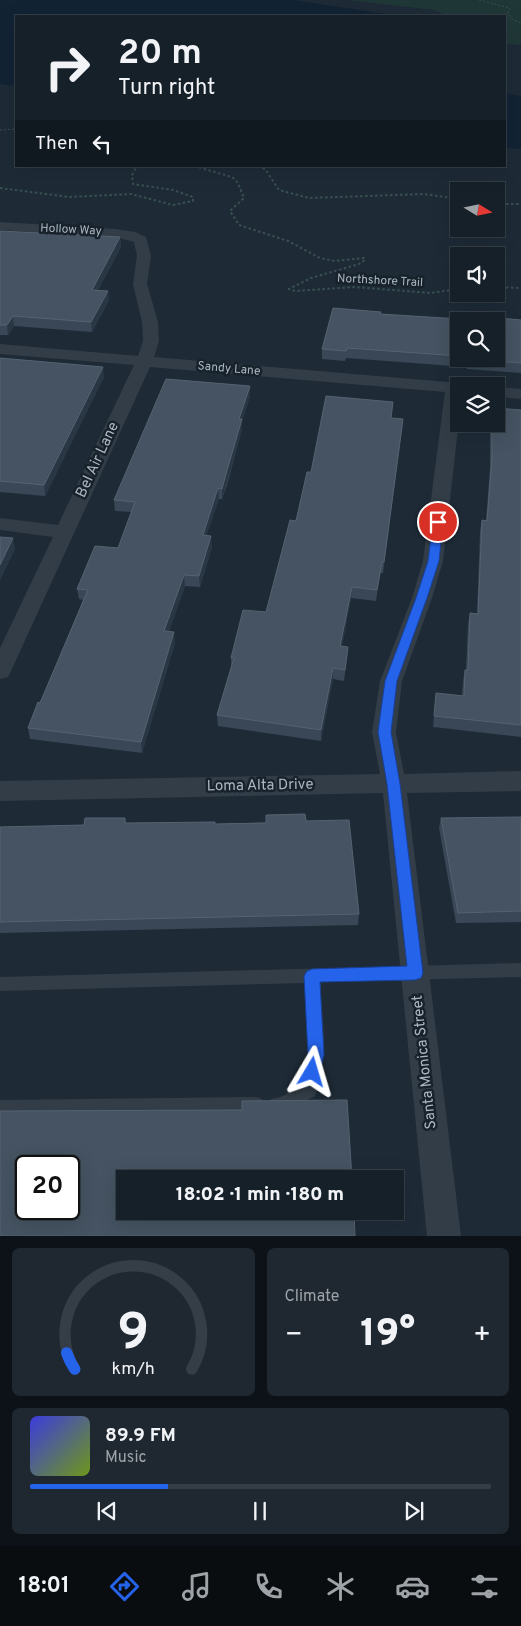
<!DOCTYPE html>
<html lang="en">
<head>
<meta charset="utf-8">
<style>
	:root { --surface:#162029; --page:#1f2831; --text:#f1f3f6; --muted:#9ea3a8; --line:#353e46; --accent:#2563eb }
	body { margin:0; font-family:Overpass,sans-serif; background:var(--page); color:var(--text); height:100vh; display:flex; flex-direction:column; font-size:19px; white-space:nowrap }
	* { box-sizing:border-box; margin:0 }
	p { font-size:16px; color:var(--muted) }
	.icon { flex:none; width:28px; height:28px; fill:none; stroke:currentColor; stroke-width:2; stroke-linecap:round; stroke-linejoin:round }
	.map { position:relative; height:1236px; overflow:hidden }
	.details { display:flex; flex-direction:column; gap:12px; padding:12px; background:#0c1217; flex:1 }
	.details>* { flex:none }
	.hud { position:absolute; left:15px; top:15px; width:491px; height:152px; border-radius:0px; box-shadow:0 5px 20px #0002,0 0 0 1px var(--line); background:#162029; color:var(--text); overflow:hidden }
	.needle { width:32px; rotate:100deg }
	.tools { position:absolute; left:450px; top:182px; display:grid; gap:10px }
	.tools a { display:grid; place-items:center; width:55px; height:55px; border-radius:0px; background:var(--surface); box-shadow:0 5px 20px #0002,0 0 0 1px var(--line); font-size:25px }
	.speed { position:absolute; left:15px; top:1155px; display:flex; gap:10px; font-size:25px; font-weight:700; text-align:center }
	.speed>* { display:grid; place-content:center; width:65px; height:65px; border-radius:50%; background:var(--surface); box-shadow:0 5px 20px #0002,0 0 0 1px var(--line); line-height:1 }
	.speed .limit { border:2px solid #111; border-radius:8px; background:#fff; color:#111 }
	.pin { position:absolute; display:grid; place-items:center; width:42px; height:42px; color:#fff; margin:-21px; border:2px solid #fff; border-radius:50%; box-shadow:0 1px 5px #0007 }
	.me { position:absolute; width:55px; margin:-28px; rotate:7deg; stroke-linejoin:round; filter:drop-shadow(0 0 4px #0008) }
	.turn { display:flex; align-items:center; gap:18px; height:105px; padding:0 20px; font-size:22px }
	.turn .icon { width:65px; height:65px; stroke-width:2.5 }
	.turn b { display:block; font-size:35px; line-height:42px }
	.then { display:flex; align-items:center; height:48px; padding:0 20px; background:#0003; gap:10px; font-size:19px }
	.big { font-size:38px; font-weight:800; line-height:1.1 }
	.details .card { flex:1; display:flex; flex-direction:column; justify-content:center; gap:8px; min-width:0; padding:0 18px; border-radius:8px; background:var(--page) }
	.details .dial { align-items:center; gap:0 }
	.dial svg { height:130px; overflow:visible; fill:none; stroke:var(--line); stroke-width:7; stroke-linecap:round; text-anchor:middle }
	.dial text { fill:var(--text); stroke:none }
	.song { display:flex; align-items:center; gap:15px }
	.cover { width:60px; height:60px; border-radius:8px; background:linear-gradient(135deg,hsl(240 70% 55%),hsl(80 70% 35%)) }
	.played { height:5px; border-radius:2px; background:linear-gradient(90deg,var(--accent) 30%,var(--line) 30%) }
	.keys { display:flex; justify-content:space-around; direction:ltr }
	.heat { display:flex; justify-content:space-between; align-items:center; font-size:28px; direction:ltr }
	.details .tiles { flex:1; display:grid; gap:12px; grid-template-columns:1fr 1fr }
	.card:last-child { grid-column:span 2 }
	.trip { position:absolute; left:116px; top:1170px; width:288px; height:50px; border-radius:0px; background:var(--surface); box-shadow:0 5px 20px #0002,0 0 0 1px var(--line); font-weight:800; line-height:50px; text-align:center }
	.tabs { display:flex; height:80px; justify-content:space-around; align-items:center; background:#090d10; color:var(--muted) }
	.tabs .icon { width:35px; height:35px }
	.tabs .selected { color:var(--accent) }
	.tabs b { font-size:22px; color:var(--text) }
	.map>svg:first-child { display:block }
	.green { fill:#203738 }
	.water { fill:#122334 }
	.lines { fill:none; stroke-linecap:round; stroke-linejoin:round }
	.path-far1 { stroke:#395050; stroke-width:1; stroke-dasharray:2 2; stroke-linecap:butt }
	.path { stroke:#395050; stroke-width:2; stroke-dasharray:2.5 2.5; stroke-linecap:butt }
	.service { fill:#323d47; fill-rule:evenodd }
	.minor { fill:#323d47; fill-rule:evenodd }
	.wall { fill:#394756 }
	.shaded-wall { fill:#293745 }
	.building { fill:#455362; stroke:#556371; fill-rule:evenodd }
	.route { fill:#2563eb; stroke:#184099 }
	.labels { text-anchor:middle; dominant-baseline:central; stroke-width:5; stroke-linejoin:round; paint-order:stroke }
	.far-street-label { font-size:12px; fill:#abb7c4; stroke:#17222b }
	.street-label { font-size:15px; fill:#abb7c4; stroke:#17222b }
</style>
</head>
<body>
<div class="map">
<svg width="521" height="1236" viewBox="0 0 521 1236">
	<rect width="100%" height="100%" fill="#1e2b37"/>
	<polygon class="green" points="348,0 521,0 521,45 505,44 505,16 449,16 433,10"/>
	<g class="water">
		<polygon points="0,0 293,0 399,16 16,16 16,86 0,84"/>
		<polygon points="505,93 521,96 521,149 505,148"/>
	</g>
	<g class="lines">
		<g class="path-far1">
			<polyline points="479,0 510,8 508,13 512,19 521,23"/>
			<polyline points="0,130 16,129"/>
		</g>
		<g class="path">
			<polyline points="194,166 232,177 238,183 244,198 230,211 239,225 288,241 320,258 335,261 364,258 365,260 359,264 311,278 289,289 295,291 355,287 430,293 459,289"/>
			<polyline points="258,166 265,169 279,190 309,198 424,194 459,199"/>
			<polyline points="0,188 69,197 131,194 173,205 193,201 193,197 173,190 133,184 132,175 137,166"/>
			<polyline points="496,204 521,204"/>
			<polyline points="496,287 521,288"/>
		</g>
		<g class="service">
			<path d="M521 963V977L320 982C322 1019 330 1061 315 1096L282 1113 271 1111 269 1105 271 1099 281 1097 302 1085 308 1055 305 983 0 991V977Z"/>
			<polygon points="256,1097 262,1099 264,1105 262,1111 256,1113 0,1116 0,1100"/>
		</g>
		<g class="minor">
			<polygon points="0,222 116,229 135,232 146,237 151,256 147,284 158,322 159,341 154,357 459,383 466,386 459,386 459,420 443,561 432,598 402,681 396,732 404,774 521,771 521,791 407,793 461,1236 427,1236 383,793 0,801 0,781 380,774 372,732 380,681 412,598 423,561 445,392 150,367 11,671 8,677 0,679 0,648 53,537 0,530 0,518 58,525 134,365 0,354 0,344 138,356 143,341 142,322 133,284 137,256 134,242 116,237 0,230"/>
			<polygon points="496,387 521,389 521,399 496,397"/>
		</g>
	</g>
	<g class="wall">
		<polygon points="0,231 120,237 121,247 98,290 109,300 92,332 14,326 8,335 0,335"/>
		<polygon points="381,314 459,321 459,359 496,359 499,318 521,320 521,373 467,369 467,367 346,358 345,361 322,359 322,349"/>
		<polygon points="0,358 104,377 45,496 0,492"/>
		<polygon points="250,386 250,396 242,421 242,429 227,485 222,499 219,499 206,536 212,547 200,587 185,586 169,631 175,643 142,753 30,739 28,728 40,703 83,600 79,599 77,589 118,548 132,512 115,511 114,500"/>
		<polygon points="521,410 521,737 433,727 436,693 462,696 463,681 465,670 466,670 468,624 470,613 477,614 480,531 482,520 486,521 490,468 490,424 496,424"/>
		<polygon points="391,418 402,429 383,573 380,573 376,601 351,598 342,646 347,658 344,681 333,679 321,741 218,726 217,715 231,667 231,658 266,612 311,472"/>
		<polygon points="521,817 521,922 456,923 439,828 441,818"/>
		<polygon points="125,818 126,823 215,824 306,821 359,914 358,925 0,933 0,827 84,825"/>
	</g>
	<g class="shaded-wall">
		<polygon points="120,237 121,247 93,299 92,290"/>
		<polygon points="108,291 109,300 92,332 91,322"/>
		<polygon points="13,316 14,326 8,335 7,325"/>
		<polygon points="103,367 104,377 45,496 44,485"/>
		<polygon points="250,386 250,396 242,421 242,429 222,499 222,489 239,419"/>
		<polygon points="218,488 219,499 203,546 203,535"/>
		<polygon points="211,536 212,547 200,587 199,576"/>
		<polygon points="13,538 15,549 0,581 0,565"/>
		<polygon points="184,575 185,586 165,642 164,631"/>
		<polygon points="352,587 351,598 340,657 340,646"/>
		<polygon points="174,632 175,643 142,753 141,742"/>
		<polygon points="333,668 333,679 321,741 321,730"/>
	</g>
	<g class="building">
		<polygon points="0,231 120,237 92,290 108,291 91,322 13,316 7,325 0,325"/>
		<polygon points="333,308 381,312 380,314 492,321 459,321 459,356 347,348 346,351 322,349"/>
		<polygon points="499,318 521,320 521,363 469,359 496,359 496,322 499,322"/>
		<polygon points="0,358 103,367 44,485 0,481"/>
		<polygon points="166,379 250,386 239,419 242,419 226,474 222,489 218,488 203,535 211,536 199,576 184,575 164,631 174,632 141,742 28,728 38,702 40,703 88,590 77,589 95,546 118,548 135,502 114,500"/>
		<polygon points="326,396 393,402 391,418 403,419 384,562 382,562 377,590 352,587 340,646 348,647 345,670 333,668 321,730 217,715 234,658 231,658 243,610 266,612 290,520 296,521 307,472 311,472"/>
		<polygon points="496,408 521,410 521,725 434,716 436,693 464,696 465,670 468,670 470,613 478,614 482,520 487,521 492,458 492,424 496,424"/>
		<polygon points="0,537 13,538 0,565"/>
		<polygon points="305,814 306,821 349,820 359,914 0,922 0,827 84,825 85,818 125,818 125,823 215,822 215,824 266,823 266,815"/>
		<polygon points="521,817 521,911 458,913 441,818"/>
		<path d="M347 1100 352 1179H125V1211H354L355 1236H0V1111L242 1110V1101ZM26 1166H69V1209H26Z"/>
	</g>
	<polygon class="route" points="438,519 443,522 439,561 427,598 397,681 391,732 400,784 423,973 421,978 415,980 320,982 324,1055 318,1078 312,1080 307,1078 304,1072 308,1055 304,976 307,971 312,969 407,966 387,784 378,732 385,681 416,598 428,561 433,522"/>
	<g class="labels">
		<g class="far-street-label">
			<text transform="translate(71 230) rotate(3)">Hollow Way</text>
			<text transform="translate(380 281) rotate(3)">Northshore Trail</text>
			<text transform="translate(229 369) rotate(5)">Sandy Lane</text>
		</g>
		<g class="street-label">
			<text transform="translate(98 460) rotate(-65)">Bel Air Lane</text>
			<text transform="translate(260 786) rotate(-1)">Loma Alta Drive</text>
			<text transform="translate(425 1062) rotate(-96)">Santa Monica Street</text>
		</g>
	</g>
</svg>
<div class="tools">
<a><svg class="needle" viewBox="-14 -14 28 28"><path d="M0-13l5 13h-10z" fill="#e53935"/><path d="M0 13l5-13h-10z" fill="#9ea3a8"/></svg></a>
<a><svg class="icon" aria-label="sound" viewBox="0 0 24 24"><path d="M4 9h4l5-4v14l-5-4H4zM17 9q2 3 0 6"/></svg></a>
<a><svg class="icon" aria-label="search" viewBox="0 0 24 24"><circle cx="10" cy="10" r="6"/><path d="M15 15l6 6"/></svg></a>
<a><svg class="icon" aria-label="layers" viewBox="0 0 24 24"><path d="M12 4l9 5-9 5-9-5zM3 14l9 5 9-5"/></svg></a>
</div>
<div class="speed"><div class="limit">20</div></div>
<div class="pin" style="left:438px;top:522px;background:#d93025"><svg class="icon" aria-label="arrive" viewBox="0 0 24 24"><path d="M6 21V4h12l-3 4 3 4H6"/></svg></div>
<svg class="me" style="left:312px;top:1072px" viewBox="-20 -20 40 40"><path d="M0-17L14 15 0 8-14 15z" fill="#2563eb" stroke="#fff" stroke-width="4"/></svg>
<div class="trip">18:02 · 1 min · 180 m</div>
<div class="hud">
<div class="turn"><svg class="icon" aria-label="right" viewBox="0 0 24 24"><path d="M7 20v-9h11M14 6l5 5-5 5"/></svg><div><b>20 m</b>Turn right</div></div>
<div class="then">Then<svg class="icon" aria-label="left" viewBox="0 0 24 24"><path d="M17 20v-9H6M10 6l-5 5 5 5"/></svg></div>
</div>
</div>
<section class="details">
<div class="tiles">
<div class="card dial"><svg viewBox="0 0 100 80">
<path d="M14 69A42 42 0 1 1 86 69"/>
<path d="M14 69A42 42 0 0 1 9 59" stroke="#2563eb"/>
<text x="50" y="56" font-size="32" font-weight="700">9</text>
<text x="50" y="72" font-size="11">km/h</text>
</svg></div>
<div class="card"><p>Climate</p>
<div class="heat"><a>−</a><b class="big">19°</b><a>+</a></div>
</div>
<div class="card">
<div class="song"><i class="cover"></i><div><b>89.9 FM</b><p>Music</p></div></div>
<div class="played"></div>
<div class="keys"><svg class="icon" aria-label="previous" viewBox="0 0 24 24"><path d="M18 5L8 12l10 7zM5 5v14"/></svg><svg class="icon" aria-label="pause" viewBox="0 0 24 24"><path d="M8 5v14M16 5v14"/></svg><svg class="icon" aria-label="next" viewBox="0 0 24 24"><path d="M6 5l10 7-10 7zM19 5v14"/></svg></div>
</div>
</div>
</section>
<nav class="tabs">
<b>18:01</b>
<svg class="icon selected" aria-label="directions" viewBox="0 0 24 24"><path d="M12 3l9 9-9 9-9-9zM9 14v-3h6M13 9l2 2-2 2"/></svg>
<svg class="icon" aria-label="music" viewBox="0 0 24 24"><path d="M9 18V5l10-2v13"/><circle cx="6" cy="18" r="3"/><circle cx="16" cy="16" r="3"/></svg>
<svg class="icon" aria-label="phone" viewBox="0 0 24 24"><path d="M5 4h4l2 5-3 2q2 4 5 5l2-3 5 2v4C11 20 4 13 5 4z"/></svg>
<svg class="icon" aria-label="climate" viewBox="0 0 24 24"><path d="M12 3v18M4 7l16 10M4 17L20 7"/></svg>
<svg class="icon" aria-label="car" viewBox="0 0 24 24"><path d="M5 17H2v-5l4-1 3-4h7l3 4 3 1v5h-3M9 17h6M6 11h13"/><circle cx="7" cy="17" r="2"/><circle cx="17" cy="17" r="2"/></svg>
<svg class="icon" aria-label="filters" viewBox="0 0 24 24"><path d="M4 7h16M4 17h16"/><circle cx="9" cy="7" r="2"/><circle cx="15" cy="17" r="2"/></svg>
</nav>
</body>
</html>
